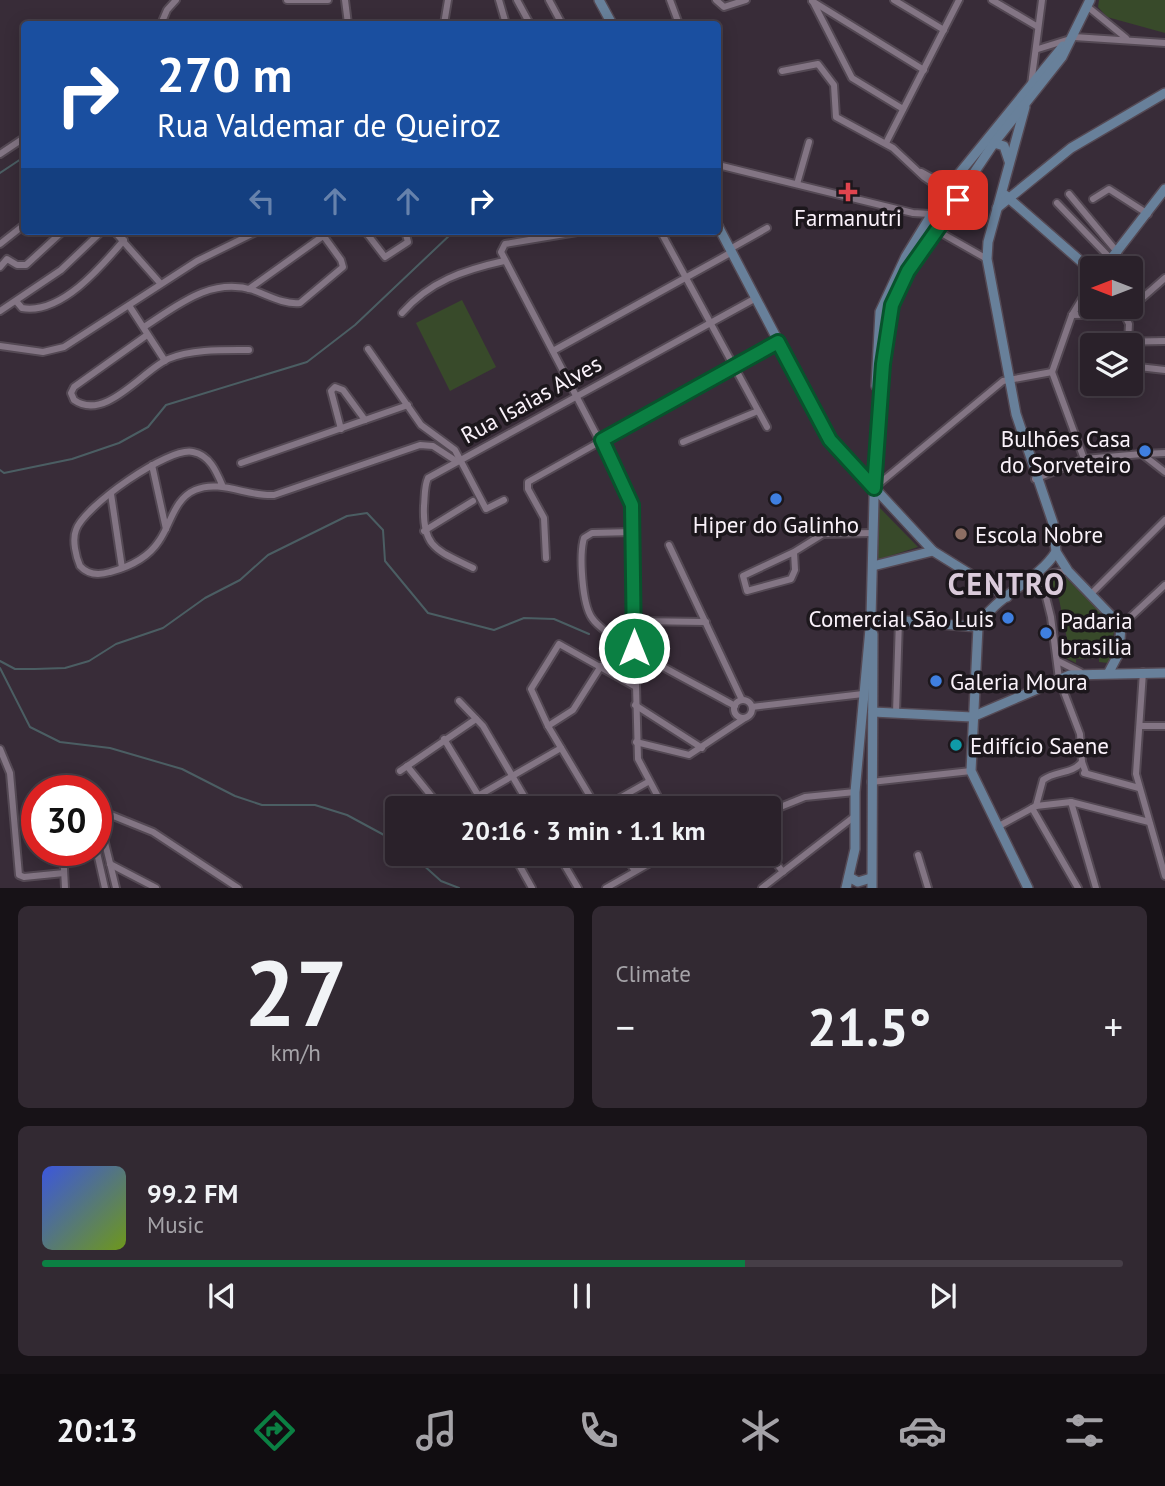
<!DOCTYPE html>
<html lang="en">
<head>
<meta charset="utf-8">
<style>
	:root { --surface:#2a212a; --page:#322932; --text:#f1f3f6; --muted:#a5a3a8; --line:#463e47; --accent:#0b8043 }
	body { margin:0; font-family:"PT Sans",sans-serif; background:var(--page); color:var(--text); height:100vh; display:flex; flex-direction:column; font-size:26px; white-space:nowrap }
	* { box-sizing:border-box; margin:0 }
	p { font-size:23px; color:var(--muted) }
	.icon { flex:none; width:38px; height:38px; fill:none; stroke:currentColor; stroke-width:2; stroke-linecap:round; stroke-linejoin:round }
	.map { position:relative; height:888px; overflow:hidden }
	.sheet { display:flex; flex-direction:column; gap:18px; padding:18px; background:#171217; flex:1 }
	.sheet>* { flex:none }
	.hud { position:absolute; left:21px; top:21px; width:700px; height:214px; border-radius:7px; box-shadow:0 4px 18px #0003,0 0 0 2px var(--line); background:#1a4fa0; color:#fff; overflow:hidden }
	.needle { width:46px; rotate:270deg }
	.buttons { position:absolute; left:1080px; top:256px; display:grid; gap:14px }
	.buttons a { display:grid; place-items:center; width:63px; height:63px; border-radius:7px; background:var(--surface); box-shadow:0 4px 18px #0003,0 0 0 2px var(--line); font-size:35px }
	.speed { position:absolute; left:21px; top:775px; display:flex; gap:14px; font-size:35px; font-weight:700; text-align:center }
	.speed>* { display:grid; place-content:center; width:91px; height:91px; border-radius:50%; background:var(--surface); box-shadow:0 4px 18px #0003,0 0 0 2px var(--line); line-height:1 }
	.speed .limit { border:10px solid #d22; background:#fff; color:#111 }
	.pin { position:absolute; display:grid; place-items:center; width:60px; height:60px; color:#fff; margin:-30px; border-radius:14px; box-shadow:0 4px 10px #0006 }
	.me { position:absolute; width:77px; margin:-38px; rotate:0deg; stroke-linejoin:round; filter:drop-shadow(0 0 5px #0008) }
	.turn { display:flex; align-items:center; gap:24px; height:147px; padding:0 21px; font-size:32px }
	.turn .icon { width:91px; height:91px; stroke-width:2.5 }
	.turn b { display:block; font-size:49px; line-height:60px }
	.lanes { display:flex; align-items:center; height:66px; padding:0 21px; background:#0003; justify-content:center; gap:35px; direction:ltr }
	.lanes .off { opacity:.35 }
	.big { font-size:52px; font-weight:700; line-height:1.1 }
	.sheet .widget { flex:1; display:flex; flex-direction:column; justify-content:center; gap:10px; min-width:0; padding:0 24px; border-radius:10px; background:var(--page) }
	.sheet .dial { align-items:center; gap:0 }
	.dial b { font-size:91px; line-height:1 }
	.song { display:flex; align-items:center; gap:21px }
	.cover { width:84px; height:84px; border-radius:10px; background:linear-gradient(135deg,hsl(230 70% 55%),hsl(80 70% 35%)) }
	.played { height:7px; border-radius:4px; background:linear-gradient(90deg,var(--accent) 65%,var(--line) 65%) }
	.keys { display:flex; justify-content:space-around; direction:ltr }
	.heat { display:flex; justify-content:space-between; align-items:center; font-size:38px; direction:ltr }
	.sheet .tiles { flex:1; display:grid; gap:18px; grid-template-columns:1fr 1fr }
	.widget:last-child { grid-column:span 2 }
	.trip { position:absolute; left:385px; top:796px; width:396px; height:70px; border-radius:7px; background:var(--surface); box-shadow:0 4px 18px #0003,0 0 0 2px var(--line); font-weight:700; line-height:70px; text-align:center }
	.menu { display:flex; height:112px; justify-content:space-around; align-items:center; background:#110d11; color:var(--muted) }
	.menu .icon { width:49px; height:49px }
	.menu .on { color:var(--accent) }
	.menu b { font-size:32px; color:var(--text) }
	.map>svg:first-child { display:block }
	.green { fill:#384a2a }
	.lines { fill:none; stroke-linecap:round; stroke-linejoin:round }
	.stream { stroke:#4b5e63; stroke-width:2 }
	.street-casing { stroke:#544954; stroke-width:10 }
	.secondary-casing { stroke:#544954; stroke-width:12 }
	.street { stroke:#837584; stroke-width:6 }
	.secondary { stroke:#68809a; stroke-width:9 }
	.route-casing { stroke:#07532c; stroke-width:18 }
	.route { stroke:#0b8043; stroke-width:12 }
	.health-dot { fill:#e0444e; stroke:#1c171c; stroke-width:2.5 }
	.shop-dot { fill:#3f7fe0; stroke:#1c171c; stroke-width:2.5 }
	.education-dot { fill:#8d6e63; stroke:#1c171c; stroke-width:2.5 }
	.culture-dot { fill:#0f9aa8; stroke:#1c171c; stroke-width:2.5 }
	.labels { text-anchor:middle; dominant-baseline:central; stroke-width:7; stroke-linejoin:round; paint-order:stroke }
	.poi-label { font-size:23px; fill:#faf2fa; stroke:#1c171c; text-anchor:start }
	.street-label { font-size:23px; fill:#faf2fa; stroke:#1c171c }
	.district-label { font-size:30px; font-weight:bold; letter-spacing:2px; fill:#dbcbdb; stroke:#1c171c }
</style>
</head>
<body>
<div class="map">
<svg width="1165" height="888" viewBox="0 0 1165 888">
	<rect width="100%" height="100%" fill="#382c38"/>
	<g class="green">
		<polygon points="1099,0 1165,0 1165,33 1107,17 1098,7"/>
		<polygon points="462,300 496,367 450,391 416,323"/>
		<polygon points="878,506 918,547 877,560"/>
		<polygon points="1063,575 1098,609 1100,607 1115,626 1110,654 1114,657 1108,663 1099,662 1099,658 1076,659 1076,663 1066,658 1065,652 1069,649 1059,599 1051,590 1053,580"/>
	</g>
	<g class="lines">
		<g class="stream">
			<polyline points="0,173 24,157"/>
			<polyline points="0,470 4,473 72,459 119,443 148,427 166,405 307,362 355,325 452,233"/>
			<polyline points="0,661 15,669 35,669 65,668 89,661 116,644 163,628 205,598 240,580 268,555 347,516 367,513 383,530 385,561 428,613 494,630 524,618 554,619 589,634"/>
			<polyline points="0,668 30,727 60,742 110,748 182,769 235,796 262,805 315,805 347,815 397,842"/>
			<polyline points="411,854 441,881 459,888"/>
		</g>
		<g class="street-casing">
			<g id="street">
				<polyline points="287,0 328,0"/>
				<polyline points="345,0 348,24"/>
				<polyline points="499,0 506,24"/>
				<polyline points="517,0 530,24"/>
				<polyline points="549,0 562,24"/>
				<polyline points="670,0 679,24"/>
				<polyline points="716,0 724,7 746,0"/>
				<polyline points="812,0 852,78 903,109"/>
				<polyline points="894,0 944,30"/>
				<polyline points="992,0 1038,27"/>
				<polyline points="812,1 924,70"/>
				<polyline points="1088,7 1126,38"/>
				<polyline points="161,24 167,10 176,0"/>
				<polyline points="444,24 448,0"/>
				<polyline points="1074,37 1165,43"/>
				<polyline points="1038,49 1067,40"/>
				<polyline points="782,71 818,64 834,85 836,117 893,148 924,177 958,200"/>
				<polyline points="1031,85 1042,0"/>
				<polyline points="886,143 959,0"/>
				<polyline points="0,154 24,138"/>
				<polyline points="718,165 913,213 930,214"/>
				<polyline points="921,172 961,194"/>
				<polyline points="797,184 809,142"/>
				<polyline points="1069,194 1118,253"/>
				<polyline points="1093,199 1109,189 1148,214"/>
				<polyline points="1057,203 1112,260"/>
				<polyline points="936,230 987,259"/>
				<polyline points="114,231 160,283"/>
				<polyline points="365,231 385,257 408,242 405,231"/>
				<polyline points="583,231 505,244 501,252 631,501 638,759 664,808"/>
				<polyline points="661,232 767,427"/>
				<polyline points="0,244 24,225"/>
				<polyline points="730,249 767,228"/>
				<polyline points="0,267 7,259 17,265 26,265 63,231"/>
				<polyline points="249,289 323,236"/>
				<path d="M16 301 22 308C61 315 102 266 124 240"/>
				<polyline points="130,307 165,361"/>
				<polyline points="0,311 61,270 102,231"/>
				<path d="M402 313C430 281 464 270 504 261"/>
				<polyline points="1124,314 1129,324 1128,342"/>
				<polyline points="1072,315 1124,314 1165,278"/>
				<path d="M144 327C177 306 210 277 253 290 267 295 285 305 300 303L343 267 341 260 320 231"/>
				<path d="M147 335 74 387 71 393 74 400C105 422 142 371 168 359 192 349 223 350 249 350"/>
				<polyline points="1114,345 1116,342 1165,341"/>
				<polyline points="0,346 43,352 64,347 197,261 258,231"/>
				<polyline points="368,349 421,425 455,450 486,509 504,500"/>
				<polyline points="553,351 732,252"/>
				<polyline points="1130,366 1165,370"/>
				<polyline points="1052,372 1072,315 1092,282"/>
				<polyline points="1052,372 1084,459"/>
				<polyline points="341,429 331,391 335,387 343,390 365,420"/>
				<polyline points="683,442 758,411"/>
				<polyline points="1142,454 1165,453"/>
				<polyline points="241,463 408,405"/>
				<polyline points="152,465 166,529"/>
				<polyline points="1035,479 1084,459 1142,454 1165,472"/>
				<path d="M223 487C217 473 210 455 193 452 169 446 83 507 76 530 72 540 76 557 80 566 88 575 100 575 110 572 129 567 148 558 159 541 171 524 174 499 195 490 220 479 248 497 274 495L420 445 433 446 456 461"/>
				<polyline points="874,488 1003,381 1052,372"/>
				<polyline points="111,494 122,568"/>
				<polyline points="424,531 473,501"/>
				<path d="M633 532 592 533 584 538C579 555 582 604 592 618 607 641 706 689 735 706"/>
				<polyline points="669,545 742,700"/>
				<polyline points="794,552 795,570 791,579 747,591 743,576 794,552 823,534 873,533"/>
				<polyline points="546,558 544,518 528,489 528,482 778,342"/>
				<path d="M473 568C439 551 422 549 424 506 425 496 424 487 428 478L756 298"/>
				<polyline points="1040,573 1051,617 1059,679 1080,734 1082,762 1086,773"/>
				<polyline points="1044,583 1053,573 1068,571"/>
				<polyline points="1092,593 1165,520"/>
				<polyline points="634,621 706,622"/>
				<polyline points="1121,626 1165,585"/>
				<polyline points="1058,661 1080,672"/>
				<polyline points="1143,672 1136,774 1165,876"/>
				<circle cx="743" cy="709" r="9"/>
				<polyline points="459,701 483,726 531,808"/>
				<polyline points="635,705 702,748"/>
				<polyline points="752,707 863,694"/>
				<polyline points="896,713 899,620"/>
				<polyline points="548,726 573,710 601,666"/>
				<polyline points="1140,726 1165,726"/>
				<polyline points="444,739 486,808"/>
				<polyline points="636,742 689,755 745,718"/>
				<polyline points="0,749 10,773 19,875 24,877 64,873"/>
				<polyline points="407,766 441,808"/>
				<polyline points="400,771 476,719"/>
				<polyline points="1084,773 1139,788"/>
				<polyline points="871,782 971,771"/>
				<polyline points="1071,802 1096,888"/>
				<path d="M1036 806 1043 780C1056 770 1071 775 1082 762"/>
				<polyline points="457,808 561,748"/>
				<polyline points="597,808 548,726 531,689 559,644 634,686"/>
				<polyline points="602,808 648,782"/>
				<polyline points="1032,808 1078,888"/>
				<polyline points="96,809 153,832 238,888"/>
				<polyline points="97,810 116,888"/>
				<polyline points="768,812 805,797 855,792"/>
				<polyline points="999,826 1036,806 1071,802 1149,822"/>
				<polyline points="96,848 105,888"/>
				<polyline points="63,850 65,888"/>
				<polyline points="768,853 783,872"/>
				<polyline points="513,854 532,888"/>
				<polyline points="558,854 578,888"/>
				<polyline points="624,854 635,871"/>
				<polyline points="918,855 928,888"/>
				<polyline points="516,860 526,854"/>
				<polyline points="110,864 156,888"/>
				<polyline points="606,888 666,854"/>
				<polyline points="762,888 855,816"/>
			</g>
		</g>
		<g class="secondary-casing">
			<g id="secondary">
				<polyline points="599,0 612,24"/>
				<polyline points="1025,107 988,242 987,259 1016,414 1053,523 1056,552 1068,571 1121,626 1119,653 1109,672"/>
				<polyline points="994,143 1004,146 1009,161"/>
				<polyline points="1005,195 1092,271"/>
				<polyline points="997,208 1071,148 1165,93"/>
				<polyline points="718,226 830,440 933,551 1007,597"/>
				<polyline points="1104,268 1165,189"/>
				<polyline points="876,386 880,312 906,256 949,186 1063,46"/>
				<polyline points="873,566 933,551"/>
				<polyline points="871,618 978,627"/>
				<polyline points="873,712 972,717 1070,675 1165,673"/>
				<polyline points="849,877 858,882 871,878"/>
				<polyline points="846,888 855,849 855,792 871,618 875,458 885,349 892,305 908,271 994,143 1062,57 1090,0"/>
				<polyline points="872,888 873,634"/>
				<path d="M1028 888 971 771 978 627C995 595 1036 583 1056 552"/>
			</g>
		</g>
		<use href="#street" class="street"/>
		<use href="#secondary" class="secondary"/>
	</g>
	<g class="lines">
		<g class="route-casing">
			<polyline id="route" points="634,648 632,505 602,440 778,342 830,440 874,488 883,364 892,305 908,271 958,200"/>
		</g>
		<use href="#route" class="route"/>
	</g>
	<path class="health-dot" d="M844.5 181.5h7v7h7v7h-7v7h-7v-7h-7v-7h7z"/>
	<g class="shop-dot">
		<circle cx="1145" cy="451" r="7"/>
		<circle cx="776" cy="499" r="7"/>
		<circle cx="1008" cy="618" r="7"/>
		<circle cx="1046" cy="633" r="7"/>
		<circle cx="936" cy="681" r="7"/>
	</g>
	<circle class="education-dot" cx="961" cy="534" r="7"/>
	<circle class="culture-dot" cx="956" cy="745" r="7"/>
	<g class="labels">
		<g class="poi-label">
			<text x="848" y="217" text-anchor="middle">Farmanutri</text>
			<text x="1131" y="438" text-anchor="end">Bulhões Casa<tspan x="1131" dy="26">do Sorveteiro</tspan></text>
			<text x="776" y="524" text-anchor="middle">Hiper do Galinho</text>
			<text x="975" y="534">Escola Nobre</text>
			<text x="994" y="618" text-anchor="end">Comercial São Luis</text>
			<text x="1060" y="620">Padaria<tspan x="1060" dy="26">brasilia</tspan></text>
			<text x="950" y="681">Galeria Moura</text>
			<text x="970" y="745">Edifício Saene</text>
		</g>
		<g class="street-label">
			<text transform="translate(531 399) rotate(-29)">Rua Isaias Alves</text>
		</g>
		<g class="district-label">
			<text x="1007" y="583">CENTRO</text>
		</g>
	</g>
</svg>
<div class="buttons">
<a><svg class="needle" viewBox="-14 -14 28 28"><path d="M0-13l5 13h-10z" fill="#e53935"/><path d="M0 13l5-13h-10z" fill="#a5a3a8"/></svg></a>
<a><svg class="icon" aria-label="layers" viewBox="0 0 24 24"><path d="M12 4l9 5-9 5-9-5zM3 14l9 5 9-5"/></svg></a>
</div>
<div class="speed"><div class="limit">30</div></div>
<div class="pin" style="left:958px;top:200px;background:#d93025"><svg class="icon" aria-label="arrive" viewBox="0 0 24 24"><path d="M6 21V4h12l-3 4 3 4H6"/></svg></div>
<svg class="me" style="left:634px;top:648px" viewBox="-20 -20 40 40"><circle r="17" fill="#0b8043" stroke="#fff" stroke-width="3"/><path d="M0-11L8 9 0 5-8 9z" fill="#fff"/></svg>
<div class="trip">20:16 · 3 min · 1.1 km</div>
<div class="hud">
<div class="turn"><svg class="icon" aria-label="right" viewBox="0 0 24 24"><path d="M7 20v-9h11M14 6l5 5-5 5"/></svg><div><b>270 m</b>Rua Valdemar de Queiroz</div></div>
<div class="lanes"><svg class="icon off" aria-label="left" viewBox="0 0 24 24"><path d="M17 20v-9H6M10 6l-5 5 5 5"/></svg><svg class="icon off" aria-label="ahead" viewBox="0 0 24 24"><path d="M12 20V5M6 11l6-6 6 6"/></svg><svg class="icon off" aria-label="ahead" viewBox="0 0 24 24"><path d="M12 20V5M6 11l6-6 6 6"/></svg><svg class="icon" aria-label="right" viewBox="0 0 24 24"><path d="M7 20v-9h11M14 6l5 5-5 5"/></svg></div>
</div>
</div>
<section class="sheet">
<div class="tiles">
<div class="widget dial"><b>27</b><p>km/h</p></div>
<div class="widget"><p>Climate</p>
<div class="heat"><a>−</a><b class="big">21.5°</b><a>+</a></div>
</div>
<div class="widget">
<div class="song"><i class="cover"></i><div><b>99.2 FM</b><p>Music</p></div></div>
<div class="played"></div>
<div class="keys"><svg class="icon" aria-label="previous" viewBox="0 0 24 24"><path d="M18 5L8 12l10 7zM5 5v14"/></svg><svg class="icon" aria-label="pause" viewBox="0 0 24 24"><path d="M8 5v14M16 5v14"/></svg><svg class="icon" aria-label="next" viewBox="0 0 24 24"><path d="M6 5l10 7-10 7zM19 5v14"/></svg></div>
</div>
</div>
</section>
<nav class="menu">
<b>20:13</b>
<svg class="icon on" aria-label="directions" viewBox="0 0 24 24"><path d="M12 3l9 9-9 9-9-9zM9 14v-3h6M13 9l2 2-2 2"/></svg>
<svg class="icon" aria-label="music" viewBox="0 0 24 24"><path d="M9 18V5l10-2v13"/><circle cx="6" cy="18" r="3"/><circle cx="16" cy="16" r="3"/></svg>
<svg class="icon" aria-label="phone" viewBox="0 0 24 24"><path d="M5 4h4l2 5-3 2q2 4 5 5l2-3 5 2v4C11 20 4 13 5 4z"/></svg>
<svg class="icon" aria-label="climate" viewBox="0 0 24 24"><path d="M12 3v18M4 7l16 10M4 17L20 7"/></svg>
<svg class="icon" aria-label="car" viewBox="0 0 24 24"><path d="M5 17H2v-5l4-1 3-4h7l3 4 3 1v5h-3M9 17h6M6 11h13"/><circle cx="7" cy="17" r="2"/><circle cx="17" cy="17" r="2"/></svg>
<svg class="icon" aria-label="filters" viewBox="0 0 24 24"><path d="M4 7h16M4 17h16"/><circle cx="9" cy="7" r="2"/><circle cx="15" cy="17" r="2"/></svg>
</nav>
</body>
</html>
